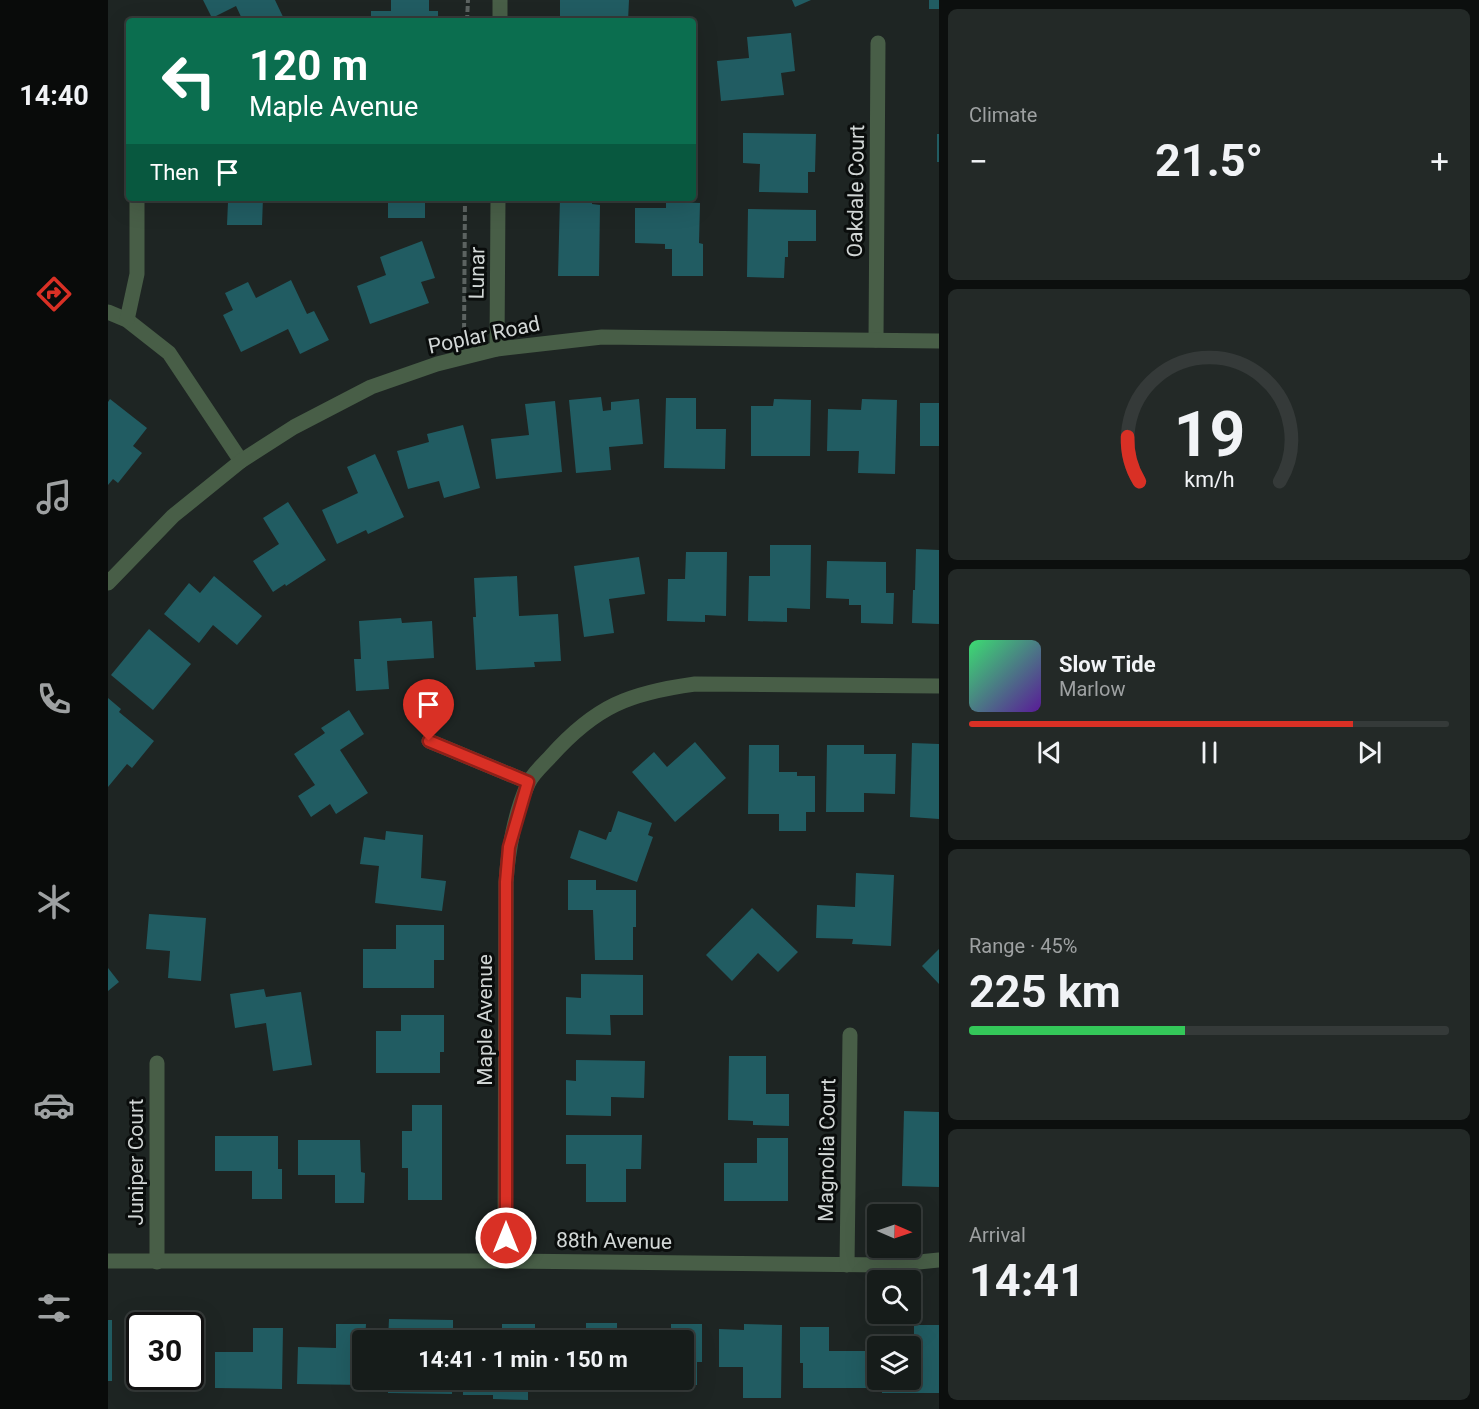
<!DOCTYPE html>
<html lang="en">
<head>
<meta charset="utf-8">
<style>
	:root { --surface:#161c1a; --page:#232927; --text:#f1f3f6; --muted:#9ea1a2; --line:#353a39; --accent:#d93025 }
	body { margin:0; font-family:Roboto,sans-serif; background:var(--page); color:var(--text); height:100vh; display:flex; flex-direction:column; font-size:22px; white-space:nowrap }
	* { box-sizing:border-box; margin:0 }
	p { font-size:20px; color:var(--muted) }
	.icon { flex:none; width:33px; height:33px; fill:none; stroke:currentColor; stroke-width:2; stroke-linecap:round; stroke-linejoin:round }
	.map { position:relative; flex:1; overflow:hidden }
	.sheet { display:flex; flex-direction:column; gap:9px; padding:9px; background:#0c0f0e; width:540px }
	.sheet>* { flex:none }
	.hud { position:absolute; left:18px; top:18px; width:570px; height:183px; border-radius:6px; box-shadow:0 6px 24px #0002,0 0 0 2px var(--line); background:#0b6e4f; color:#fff; overflow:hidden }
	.needle { width:39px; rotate:92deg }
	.controls { position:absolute; left:759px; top:1204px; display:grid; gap:12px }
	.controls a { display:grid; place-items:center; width:54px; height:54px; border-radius:6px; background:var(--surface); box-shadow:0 6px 24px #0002,0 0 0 2px var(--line); font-size:30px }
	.speed { position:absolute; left:18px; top:1312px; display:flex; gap:12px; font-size:30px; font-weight:700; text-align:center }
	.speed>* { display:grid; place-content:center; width:78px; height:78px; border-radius:50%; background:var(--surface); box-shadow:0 6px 24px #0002,0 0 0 2px var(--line); line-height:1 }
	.speed .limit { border:3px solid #111; border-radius:9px; background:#fff; color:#111 }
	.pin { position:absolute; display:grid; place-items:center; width:51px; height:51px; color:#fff; margin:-62px -26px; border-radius:50% 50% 50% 0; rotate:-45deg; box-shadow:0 0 6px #0007 }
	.pin .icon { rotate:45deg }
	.me { position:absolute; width:66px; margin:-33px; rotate:0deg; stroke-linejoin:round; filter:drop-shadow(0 0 4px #0008) }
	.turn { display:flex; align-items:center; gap:21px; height:126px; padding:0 24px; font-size:27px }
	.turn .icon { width:78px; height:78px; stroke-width:2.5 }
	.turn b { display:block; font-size:42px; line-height:51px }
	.then { display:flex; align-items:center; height:57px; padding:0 24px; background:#0003; gap:12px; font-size:22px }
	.big { font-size:45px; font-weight:700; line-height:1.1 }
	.sheet .tile { flex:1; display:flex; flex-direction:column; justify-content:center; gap:9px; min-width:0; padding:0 21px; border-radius:9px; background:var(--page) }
	.sheet .dial { align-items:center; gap:0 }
	.dial svg { height:156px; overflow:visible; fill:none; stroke:var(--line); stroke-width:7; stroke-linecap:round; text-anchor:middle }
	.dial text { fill:var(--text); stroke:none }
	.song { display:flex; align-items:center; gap:18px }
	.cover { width:72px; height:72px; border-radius:9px; background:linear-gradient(135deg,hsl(140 70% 55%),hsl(270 70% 35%)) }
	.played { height:6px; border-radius:3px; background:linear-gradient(90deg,var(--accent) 80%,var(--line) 80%) }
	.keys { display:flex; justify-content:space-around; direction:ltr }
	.heat { display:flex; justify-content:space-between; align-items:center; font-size:33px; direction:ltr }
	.charge { height:9px; border-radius:4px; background:linear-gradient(90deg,#34c759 45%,var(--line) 0) }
	.trip { position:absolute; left:244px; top:1330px; width:342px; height:60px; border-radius:6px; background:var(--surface); box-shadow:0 6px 24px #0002,0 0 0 2px var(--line); font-weight:700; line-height:60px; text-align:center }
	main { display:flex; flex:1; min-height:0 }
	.tab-bar { display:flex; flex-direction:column; width:108px; justify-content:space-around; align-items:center; background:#090b0a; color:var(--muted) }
	.tab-bar .icon { width:42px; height:42px }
	.tab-bar .on { color:var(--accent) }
	.tab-bar b { font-size:27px; color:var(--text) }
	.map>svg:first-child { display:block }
	.building { fill:#215c62 }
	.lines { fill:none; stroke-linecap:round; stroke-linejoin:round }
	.path { stroke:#5c6361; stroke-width:4; stroke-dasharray:6 3; stroke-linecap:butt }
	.minor { stroke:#485e47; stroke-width:15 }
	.route-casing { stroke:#8d1f18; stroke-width:15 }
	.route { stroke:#d93025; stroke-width:10 }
	.labels { text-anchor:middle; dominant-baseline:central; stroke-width:6; stroke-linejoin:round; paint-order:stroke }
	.street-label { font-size:21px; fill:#d2d7d6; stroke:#0a0d0c }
</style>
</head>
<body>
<main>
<nav class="tab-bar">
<b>14:40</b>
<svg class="icon on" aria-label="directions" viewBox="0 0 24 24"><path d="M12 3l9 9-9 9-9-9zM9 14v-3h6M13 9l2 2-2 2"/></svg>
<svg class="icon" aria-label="music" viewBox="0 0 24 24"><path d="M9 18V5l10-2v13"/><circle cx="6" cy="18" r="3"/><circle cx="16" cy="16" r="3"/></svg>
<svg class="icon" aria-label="phone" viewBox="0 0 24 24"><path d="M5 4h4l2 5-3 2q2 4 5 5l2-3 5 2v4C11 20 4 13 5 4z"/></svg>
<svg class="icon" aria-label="climate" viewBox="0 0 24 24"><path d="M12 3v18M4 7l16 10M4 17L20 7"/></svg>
<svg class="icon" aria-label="car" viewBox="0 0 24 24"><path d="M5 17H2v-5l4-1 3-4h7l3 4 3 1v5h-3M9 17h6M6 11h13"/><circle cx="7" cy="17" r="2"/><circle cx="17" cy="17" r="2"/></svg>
<svg class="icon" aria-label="filters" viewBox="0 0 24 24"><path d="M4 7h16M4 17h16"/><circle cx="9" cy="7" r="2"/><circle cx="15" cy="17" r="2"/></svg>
</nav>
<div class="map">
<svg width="831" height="1409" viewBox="0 0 831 1409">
	<rect width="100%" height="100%" fill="#1e2523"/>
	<g class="building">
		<polygon points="95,0 167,0 177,21 135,21 128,6 104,18"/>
		<polygon points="283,0 321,0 321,11 330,11 330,21 263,21 263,11 283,11"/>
		<polygon points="452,0 521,0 520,21 483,21 483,18 452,18"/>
		<polygon points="684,0 703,0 687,7"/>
		<rect x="821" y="0" width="10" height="9"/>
		<polygon points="683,33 687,71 673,73 676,95 613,101 609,61 641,58 639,37"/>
		<polygon points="635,133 708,134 707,172 700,172 700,193 651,192 652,164 635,163"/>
		<rect x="829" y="134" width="2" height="28"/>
		<polygon points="117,198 155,198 154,225 119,225 120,202 117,202"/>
		<rect x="280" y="198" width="37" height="20"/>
		<polygon points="452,198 484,198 484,204 492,205 491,276 450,276"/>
		<polygon points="558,202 592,203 591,243 595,244 595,276 564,276 564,249 557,249 557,244 527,243 527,208 558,208"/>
		<polygon points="640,209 708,210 708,241 680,241 680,257 677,257 676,278 639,277"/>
		<polygon points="314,241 327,278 313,282 321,303 262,324 249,286 278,275 272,257"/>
		<polygon points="183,280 199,314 206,311 221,340 192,354 180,329 133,352 115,315 125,310 117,293 140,282 148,298"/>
		<polygon points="493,397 495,411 503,410 503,402 531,399 535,444 501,447 503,470 468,473 461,400"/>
		<polygon points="558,398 588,398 588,429 618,429 617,469 556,468"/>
		<polygon points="2,399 39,428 25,446 34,453 10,483 5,479 0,485 0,402"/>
		<polygon points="666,399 703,400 702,456 643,456 643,406 665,406"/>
		<polygon points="754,399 789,400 787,474 750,473 751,451 719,451 720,409 753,410"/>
		<polygon points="447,401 454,472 388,479 383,439 421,435 417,404"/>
		<rect x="812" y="403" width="19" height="43"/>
		<polygon points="355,425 372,488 336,498 331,481 300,489 289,451 321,442 319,434"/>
		<polygon points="267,454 296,517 260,534 258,530 229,544 214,510 250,493 239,467"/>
		<polygon points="180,502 218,560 178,586 177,584 165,592 145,561 171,544 155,518"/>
		<polygon points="662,545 703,545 702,609 679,608 679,622 640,621 641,576 662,576"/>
		<polygon points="808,549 831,550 831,624 804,623 805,590 807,590"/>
		<polygon points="578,552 619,552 618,616 597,615 597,622 559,621 560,579 577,579"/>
		<polygon points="531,557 537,594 501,599 506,633 476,637 466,566"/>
		<polygon points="719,561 778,562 778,593 786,593 785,624 753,623 753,605 741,605 741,599 718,598"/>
		<polygon points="106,576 154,616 129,645 105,625 91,643 56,614 81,583 92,593"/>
		<polygon points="409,576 411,616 450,614 453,661 426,662 427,667 368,670 365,617 368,617 366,578"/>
		<polygon points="293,618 294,623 324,621 326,658 279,661 281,689 248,691 246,659 253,659 251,621"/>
		<polygon points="41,629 83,664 45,710 3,675"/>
		<polygon points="0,698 13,709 11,712 46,741 24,768 19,764 0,787"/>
		<polygon points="241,710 256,734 232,750 260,793 228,814 222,804 203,817 190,796 207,785 186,754 217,733 213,728"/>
		<polygon points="587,742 618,778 567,822 524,772 546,752 559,767"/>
		<polygon points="804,743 831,744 831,819 802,817"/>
		<polygon points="641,745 671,745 671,772 689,772 689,776 707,776 707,812 698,812 698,831 671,831 671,814 640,814"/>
		<polygon points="719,745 756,745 756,754 788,754 787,794 756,793 756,812 718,812"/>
		<polygon points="510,811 544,823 540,835 545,837 529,882 462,858 471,830 498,840 501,832 503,832"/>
		<polygon points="278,831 315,835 313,878 338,881 334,911 267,903 271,866 252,864 256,837 277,840"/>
		<polygon points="748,873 786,875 783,946 744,944 745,939 708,938 709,905 747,907"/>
		<polygon points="460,880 488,880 488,890 528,890 528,927 525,927 525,960 487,960 485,910 460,910"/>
		<polygon points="644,908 690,952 670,972 650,953 624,981 598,955"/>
		<polygon points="41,914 98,918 93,981 60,978 62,951 38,949"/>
		<polygon points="288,925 336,925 336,960 326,960 326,988 255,988 255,949 288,949"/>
		<polygon points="831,949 831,984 814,966"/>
		<polygon points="0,968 11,982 0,991"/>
		<polygon points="473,974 535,975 535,1015 502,1015 503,1035 458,1034 458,997 473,998"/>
		<polygon points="156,989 158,997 193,992 204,1065 165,1071 158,1023 127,1028 122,994"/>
		<polygon points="293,1015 336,1015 336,1052 332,1052 332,1073 268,1073 268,1031 293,1031"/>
		<polygon points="621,1056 658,1056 658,1094 681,1094 681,1126 645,1125 645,1121 620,1120"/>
		<polygon points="468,1060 537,1061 536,1098 503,1097 503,1116 458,1115 458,1080 468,1081"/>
		<polygon points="304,1105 334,1105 334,1200 300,1200 300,1168 294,1168 294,1131 304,1131"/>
		<polygon points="796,1111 831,1112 831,1187 794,1186"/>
		<polygon points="458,1135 534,1135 533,1169 518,1169 518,1202 478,1202 478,1164 458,1164"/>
		<polygon points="107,1136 170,1136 170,1169 174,1169 174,1199 144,1199 144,1171 107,1171"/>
		<polygon points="649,1138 680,1138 680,1201 616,1201 616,1163 649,1163"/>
		<polygon points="190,1140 252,1140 253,1172 257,1173 256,1203 227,1203 227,1175 190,1175"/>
		<polygon points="281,1319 345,1320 345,1341 280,1341"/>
		<rect x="0" y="1320" width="4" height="61"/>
		<rect x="34" y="1321" width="33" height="5"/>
		<rect x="478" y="1323" width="31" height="18"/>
		<polygon points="228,1324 258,1324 257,1341 255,1341 255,1380 257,1380 257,1385 189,1384 190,1347 228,1348"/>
		<rect x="394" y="1324" width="33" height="17"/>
		<polygon points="563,1324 594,1324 594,1362 589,1362 589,1385 524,1385 524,1380 576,1380 576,1341 563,1341"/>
		<polygon points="636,1324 674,1325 673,1398 635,1398 635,1367 611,1367 611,1329 636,1330"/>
		<polygon points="20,1325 32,1325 32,1364 19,1364"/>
		<polygon points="806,1325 831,1325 831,1393 774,1393 774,1380 802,1380 802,1353 806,1353"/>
		<polygon points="692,1327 721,1327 721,1351 759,1351 759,1388 695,1388 695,1363 692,1363"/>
		<polygon points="145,1328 175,1328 174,1389 107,1388 107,1352 145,1352"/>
		<polygon points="82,1342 91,1342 90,1375 82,1375"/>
		<polygon points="280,1380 344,1380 344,1394 280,1393"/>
		<polygon points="355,1380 420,1380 420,1400 385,1399 385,1395 355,1395"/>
		<rect x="441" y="1380" width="68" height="4"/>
	</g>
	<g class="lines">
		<g class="path">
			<polyline points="359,21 360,0"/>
			<polyline points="356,338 357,198"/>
		</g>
		<g class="minor">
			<polyline points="392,21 392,0"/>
			<polyline points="0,312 19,320 61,353 133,461"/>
			<polyline points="19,320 29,274 29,198"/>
			<polyline points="768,340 770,43"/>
			<polyline points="389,349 390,198"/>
			<polyline points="0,583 65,516 133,461 186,427 263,387 329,364 389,349 494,337 831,341"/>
			<polyline points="321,741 420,782"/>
			<polyline points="49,1063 49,1262"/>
			<polyline points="0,1261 397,1261 781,1265 831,1260"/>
			<path d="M397 1261 398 882C400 851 407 812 420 784 424 774 436 764 443 756 488 706 521 693 587 684L831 686"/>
			<polyline points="739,1265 742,1035"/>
		</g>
	</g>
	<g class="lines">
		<g class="route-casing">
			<polyline id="route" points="321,741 420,782 401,847 398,882 398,1238"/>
		</g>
		<use href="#route" class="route"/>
	</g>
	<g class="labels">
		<g class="street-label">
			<text transform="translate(748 191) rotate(-89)">Oakdale Court</text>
			<text transform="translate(369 273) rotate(-89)">Lunar</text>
			<text transform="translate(376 335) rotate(-12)">Poplar Road</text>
			<text transform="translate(377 1020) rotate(-90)">Maple Avenue</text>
			<text transform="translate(719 1150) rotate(-89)">Magnolia Court</text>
			<text transform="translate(28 1162) rotate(-90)">Juniper Court</text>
			<text transform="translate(506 1241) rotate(1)">88th Avenue</text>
		</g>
	</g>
</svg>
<div class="controls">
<a><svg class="needle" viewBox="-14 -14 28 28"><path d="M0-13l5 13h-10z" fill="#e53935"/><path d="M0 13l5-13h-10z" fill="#9ea1a2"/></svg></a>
<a><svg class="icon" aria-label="search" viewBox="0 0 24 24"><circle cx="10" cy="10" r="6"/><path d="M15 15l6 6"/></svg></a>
<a><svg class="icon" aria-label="layers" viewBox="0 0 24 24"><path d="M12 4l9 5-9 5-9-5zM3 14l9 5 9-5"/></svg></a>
</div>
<div class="speed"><div class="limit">30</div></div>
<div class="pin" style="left:321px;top:741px;background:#d93025"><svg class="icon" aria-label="arrive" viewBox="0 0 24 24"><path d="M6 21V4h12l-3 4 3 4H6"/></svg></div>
<svg class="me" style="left:398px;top:1238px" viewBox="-20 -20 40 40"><circle r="17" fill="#d93025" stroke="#fff" stroke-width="3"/><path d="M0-11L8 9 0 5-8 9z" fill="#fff"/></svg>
<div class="trip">14:41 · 1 min · 150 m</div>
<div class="hud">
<div class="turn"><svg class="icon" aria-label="left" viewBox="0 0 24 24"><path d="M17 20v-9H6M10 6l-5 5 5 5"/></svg><div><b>120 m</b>Maple Avenue</div></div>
<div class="then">Then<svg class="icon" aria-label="arrive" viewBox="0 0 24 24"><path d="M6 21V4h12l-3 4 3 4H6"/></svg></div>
</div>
</div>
<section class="sheet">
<div class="tile"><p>Climate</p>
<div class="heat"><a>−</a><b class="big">21.5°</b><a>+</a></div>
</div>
<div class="tile dial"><svg viewBox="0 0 100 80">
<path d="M14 69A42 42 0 1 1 86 69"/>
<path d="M14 69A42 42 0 0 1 8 46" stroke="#d93025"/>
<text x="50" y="56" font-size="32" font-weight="700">19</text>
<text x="50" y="72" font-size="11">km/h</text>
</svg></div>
<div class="tile">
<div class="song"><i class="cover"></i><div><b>Slow Tide</b><p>Marlow</p></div></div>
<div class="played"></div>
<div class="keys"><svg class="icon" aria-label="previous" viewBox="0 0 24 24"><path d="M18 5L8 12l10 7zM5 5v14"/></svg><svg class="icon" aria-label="pause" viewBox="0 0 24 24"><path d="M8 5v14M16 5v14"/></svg><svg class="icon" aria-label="next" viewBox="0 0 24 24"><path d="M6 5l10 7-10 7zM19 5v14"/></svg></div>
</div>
<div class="tile"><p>Range · 45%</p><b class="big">225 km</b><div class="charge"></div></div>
<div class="tile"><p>Arrival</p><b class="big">14:41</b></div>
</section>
</main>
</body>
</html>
